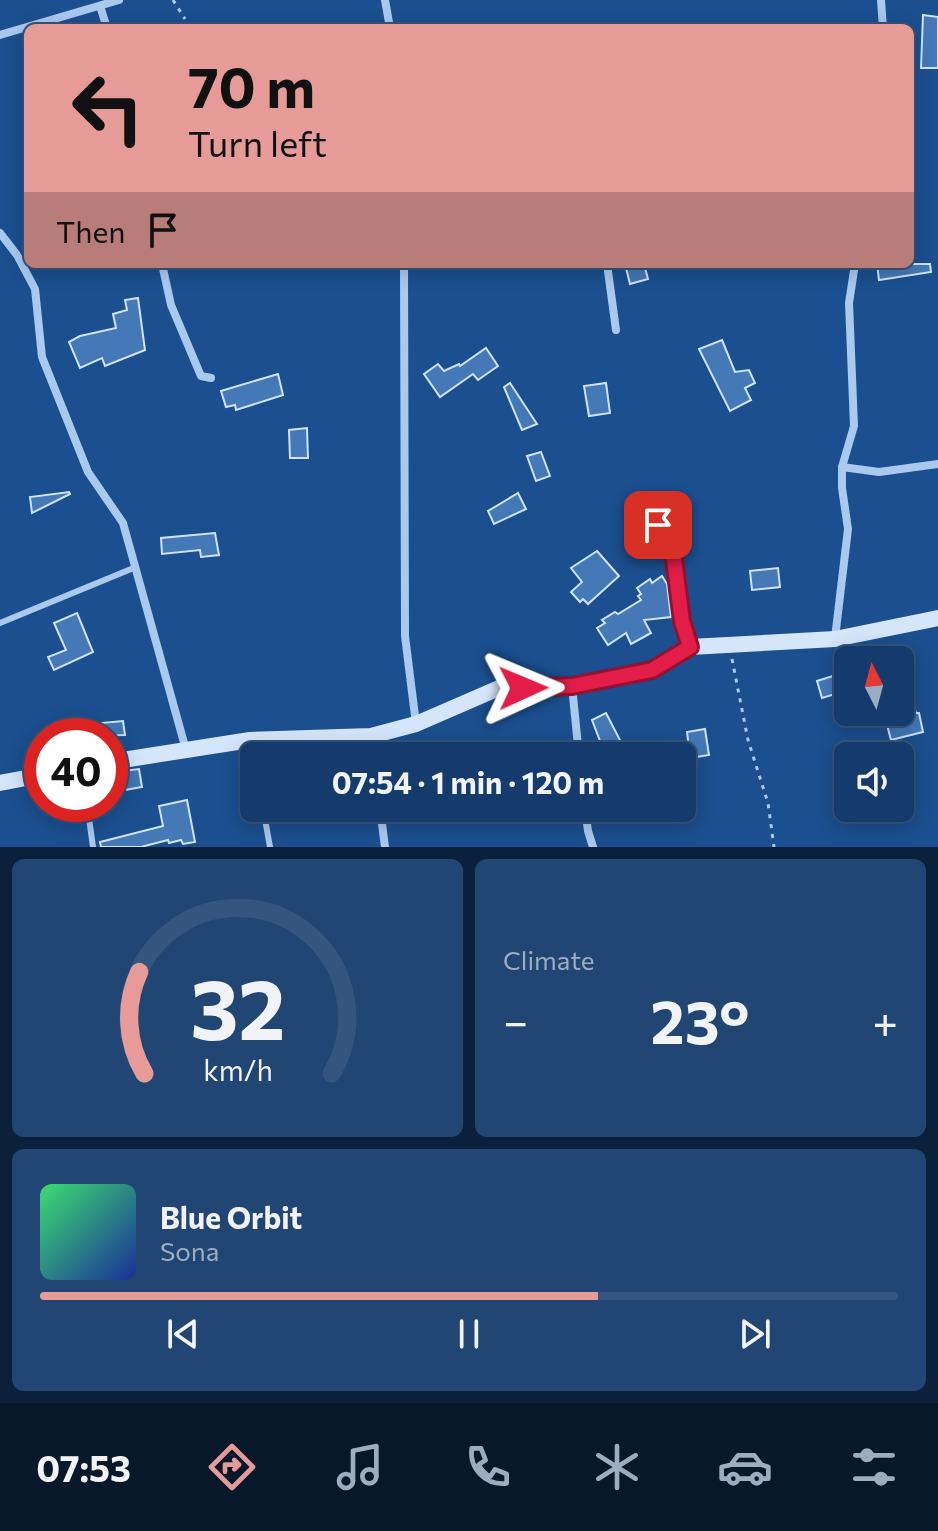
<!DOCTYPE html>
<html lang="en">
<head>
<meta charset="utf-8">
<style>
	:root { --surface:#143b6b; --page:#214673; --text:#f1f3f6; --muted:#9dadc1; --line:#33557e; --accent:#e69b98 }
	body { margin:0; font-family:Commissioner,sans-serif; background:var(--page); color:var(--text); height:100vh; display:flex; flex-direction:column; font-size:30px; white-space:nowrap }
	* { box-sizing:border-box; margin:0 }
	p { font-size:26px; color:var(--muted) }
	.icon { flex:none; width:44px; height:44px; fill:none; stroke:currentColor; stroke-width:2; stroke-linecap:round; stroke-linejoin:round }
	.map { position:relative; height:847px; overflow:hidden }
	.sheet { display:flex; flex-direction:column; gap:12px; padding:12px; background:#0b203b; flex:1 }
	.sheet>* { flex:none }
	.hud { position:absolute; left:24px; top:24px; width:890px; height:244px; border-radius:12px; box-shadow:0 4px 20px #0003,0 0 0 2px var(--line); background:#e69b98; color:#111; overflow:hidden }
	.needle { width:52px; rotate:354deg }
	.tools { position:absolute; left:834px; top:646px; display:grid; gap:16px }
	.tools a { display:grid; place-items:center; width:80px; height:80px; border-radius:12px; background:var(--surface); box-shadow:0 4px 20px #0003,0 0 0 2px var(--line); font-size:40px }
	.speed { position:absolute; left:24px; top:718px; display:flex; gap:16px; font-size:40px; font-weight:700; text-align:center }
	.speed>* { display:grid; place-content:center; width:104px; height:104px; border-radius:50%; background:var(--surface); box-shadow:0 4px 20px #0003,0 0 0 2px var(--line); line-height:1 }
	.speed .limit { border:12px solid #d22; background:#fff; color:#111 }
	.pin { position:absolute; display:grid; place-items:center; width:68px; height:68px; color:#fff; margin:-34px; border-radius:16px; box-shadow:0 4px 12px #0006 }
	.me { position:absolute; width:88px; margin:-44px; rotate:89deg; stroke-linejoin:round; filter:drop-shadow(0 0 6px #0008) }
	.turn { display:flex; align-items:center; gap:28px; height:168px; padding:0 32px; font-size:36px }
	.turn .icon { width:104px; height:104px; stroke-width:2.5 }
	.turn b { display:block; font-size:56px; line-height:68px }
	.then { display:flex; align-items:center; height:76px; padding:0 32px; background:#0003; gap:16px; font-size:30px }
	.big { font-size:60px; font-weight:700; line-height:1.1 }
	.sheet .card { flex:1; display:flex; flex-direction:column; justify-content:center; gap:12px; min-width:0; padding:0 28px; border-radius:12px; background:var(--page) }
	.sheet .dial { align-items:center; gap:0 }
	.dial svg { height:208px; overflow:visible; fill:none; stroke:var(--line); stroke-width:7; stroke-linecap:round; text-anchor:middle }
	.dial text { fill:var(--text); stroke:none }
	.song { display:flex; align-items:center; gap:24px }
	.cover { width:96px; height:96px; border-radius:12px; background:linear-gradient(135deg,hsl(140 70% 55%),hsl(230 70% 35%)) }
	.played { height:8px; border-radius:4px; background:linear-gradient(90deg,var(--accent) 65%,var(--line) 65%) }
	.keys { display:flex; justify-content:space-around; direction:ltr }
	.heat { display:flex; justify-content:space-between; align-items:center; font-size:44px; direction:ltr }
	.sheet .tiles { flex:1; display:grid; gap:12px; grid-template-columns:1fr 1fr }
	.card:last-child { grid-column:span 2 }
	.trip { position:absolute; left:240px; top:742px; width:456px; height:80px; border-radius:12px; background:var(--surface); box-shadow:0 4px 20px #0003,0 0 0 2px var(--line); font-weight:700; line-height:80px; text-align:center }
	.dock { display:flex; height:128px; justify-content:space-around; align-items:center; background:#08182b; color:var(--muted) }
	.dock .icon { width:56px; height:56px }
	.dock .selected { color:var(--accent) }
	.dock b { font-size:36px; color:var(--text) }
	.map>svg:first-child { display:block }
	.building { fill:#4478b7; stroke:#cfe3fa; stroke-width:2 }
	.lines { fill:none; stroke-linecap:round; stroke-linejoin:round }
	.path { stroke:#a9c9ee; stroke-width:3; stroke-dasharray:4 6; stroke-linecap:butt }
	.lane { stroke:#a9c9ee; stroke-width:6 }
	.street { stroke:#a9c9ee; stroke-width:8 }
	.secondary { stroke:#d6e6fa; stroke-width:16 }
	.route-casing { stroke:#92132f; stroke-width:20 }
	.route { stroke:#e11d48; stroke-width:14 }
</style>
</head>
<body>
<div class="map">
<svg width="938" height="847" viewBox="0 0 938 847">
	<rect width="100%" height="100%" fill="#1b4f8f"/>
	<g class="building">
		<polygon points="923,15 938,17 938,68 921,68"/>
		<polygon points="625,264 644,264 648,279 630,284"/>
		<polygon points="877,264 930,264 931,272 879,280"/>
		<polygon points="138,298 145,350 105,366 102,358 80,368 69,342 80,336 116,328 113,314 127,310 125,300"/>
		<polygon points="722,340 735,372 749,370 755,383 745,388 751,400 730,411 699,349"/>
		<polygon points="486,348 498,366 478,380 473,374 440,397 424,374 438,364 444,371 459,364 460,366"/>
		<polygon points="278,374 283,395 236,410 235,405 226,407 221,391"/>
		<polygon points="510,383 537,424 522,430 504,387"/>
		<polygon points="606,383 610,413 589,416 584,386"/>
		<polygon points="307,428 308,458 290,458 289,430"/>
		<polygon points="541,452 550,476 536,481 527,456"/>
		<polygon points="69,492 70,494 32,513 30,497"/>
		<polygon points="518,493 526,509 494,524 488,511"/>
		<polygon points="215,533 219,555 201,557 200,550 162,554 161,538"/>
		<polygon points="597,551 619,576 588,604 583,599 580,602 571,592 582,582 571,568"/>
		<polygon points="778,568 780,587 752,590 750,571"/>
		<polygon points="662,576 667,584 671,617 644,620 651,633 631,644 626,633 608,645 597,628 605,623 602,620 615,612 618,614 641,600 638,596 641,594 637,588 650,579 652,583"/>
		<polygon points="77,613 93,652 54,670 48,657 66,650 54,623"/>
		<polygon points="900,673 903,673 916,713 919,713 923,732 891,740 886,721 900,717"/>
		<polygon points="836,675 842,692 822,698 817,681"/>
		<polygon points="606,713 621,742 602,746 592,720"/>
		<polygon points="123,721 125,735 70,736 69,726"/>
		<polygon points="705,729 709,755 690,758 687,732"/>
		<polygon points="139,769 142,787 125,790 122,771"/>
		<polygon points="187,800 195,842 183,844 181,840 169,843 168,840 141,847 101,847 100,842 163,826 159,806"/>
	</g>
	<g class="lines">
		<g class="path">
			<polyline points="173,0 185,19"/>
			<polyline points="732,659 748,740 768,803 774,847"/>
		</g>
		<g class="lane">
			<polyline points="0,623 136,567"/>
			<polyline points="250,743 254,760"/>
			<polyline points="87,804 93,847"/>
			<polyline points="263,808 270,847"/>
		</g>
		<g class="street">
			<polyline points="385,0 390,28"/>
			<polyline points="881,0 883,28"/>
			<polyline points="100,6 107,28"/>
			<polyline points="0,35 119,0"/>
			<polyline points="0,233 17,255 35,289 42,357 88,472 123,523 186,750"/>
			<polyline points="162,264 171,305 201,376 211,378"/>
			<polyline points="404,264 405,636 416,724"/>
			<polyline points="607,264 616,330"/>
			<polyline points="842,467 879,472 938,464"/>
			<polyline points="658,525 674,559 682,621 690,647"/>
			<polyline points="835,638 848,529 842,488 842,467 854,426 849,303 855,264"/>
			<polyline points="572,686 579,756"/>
			<polyline points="371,736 373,756"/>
			<polyline points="380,808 385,847"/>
			<polyline points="585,808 588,831 593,847"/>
		</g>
		<g class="secondary">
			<polyline points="110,762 250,740 371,736 416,724 499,688 572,686 652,670 690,647 835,639 938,618"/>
			<polyline points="0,783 42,775"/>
		</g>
	</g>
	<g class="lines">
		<g class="route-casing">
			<polyline id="route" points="523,688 572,686 652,670 690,647 682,621 674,559 658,525"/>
		</g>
		<use href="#route" class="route"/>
	</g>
</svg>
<div class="tools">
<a><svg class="needle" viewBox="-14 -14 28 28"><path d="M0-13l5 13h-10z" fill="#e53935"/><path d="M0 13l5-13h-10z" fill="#9dadc1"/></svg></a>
<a><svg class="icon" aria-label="sound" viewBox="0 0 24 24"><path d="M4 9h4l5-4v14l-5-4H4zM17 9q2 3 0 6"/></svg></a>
</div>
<div class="speed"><div class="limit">40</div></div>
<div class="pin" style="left:658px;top:525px;background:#d93025"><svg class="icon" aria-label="arrive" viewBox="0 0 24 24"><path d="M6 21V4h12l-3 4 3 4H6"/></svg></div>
<svg class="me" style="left:523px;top:688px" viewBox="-20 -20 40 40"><path d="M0-17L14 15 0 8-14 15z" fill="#e11d48" stroke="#fff" stroke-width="4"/></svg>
<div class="trip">07:54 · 1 min · 120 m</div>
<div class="hud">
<div class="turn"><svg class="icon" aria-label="left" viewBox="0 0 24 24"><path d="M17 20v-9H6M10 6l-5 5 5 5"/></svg><div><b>70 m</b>Turn left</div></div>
<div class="then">Then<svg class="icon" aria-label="arrive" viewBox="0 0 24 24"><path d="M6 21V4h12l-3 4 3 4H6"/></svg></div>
</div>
</div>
<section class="sheet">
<div class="tiles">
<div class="card dial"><svg viewBox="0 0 100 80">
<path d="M14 69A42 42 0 1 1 86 69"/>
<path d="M14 69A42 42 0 0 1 12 30" stroke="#e69b98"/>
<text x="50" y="56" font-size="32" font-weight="700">32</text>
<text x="50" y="72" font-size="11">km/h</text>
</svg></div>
<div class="card"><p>Climate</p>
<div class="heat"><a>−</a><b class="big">23°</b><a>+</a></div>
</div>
<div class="card">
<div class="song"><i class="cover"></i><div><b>Blue Orbit</b><p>Sona</p></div></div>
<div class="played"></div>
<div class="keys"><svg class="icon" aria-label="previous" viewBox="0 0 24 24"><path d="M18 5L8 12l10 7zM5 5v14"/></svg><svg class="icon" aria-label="pause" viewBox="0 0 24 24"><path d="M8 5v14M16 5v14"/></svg><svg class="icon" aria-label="next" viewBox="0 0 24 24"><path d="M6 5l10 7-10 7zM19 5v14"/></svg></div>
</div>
</div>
</section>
<nav class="dock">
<b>07:53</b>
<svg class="icon selected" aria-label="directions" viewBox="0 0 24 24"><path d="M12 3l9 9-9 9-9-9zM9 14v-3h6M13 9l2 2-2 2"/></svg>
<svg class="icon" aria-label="music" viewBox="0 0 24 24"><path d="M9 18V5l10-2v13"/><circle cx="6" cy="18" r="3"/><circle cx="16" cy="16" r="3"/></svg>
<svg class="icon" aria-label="phone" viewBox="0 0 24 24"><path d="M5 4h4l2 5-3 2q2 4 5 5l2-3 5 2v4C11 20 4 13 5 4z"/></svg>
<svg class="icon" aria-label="climate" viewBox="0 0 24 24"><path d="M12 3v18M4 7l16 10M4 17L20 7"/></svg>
<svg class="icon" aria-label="car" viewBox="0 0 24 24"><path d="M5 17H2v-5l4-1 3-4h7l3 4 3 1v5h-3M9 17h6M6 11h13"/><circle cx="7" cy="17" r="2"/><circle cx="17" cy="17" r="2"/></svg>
<svg class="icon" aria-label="filters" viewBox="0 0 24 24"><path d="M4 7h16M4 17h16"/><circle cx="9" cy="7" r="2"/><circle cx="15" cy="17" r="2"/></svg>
</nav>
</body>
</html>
